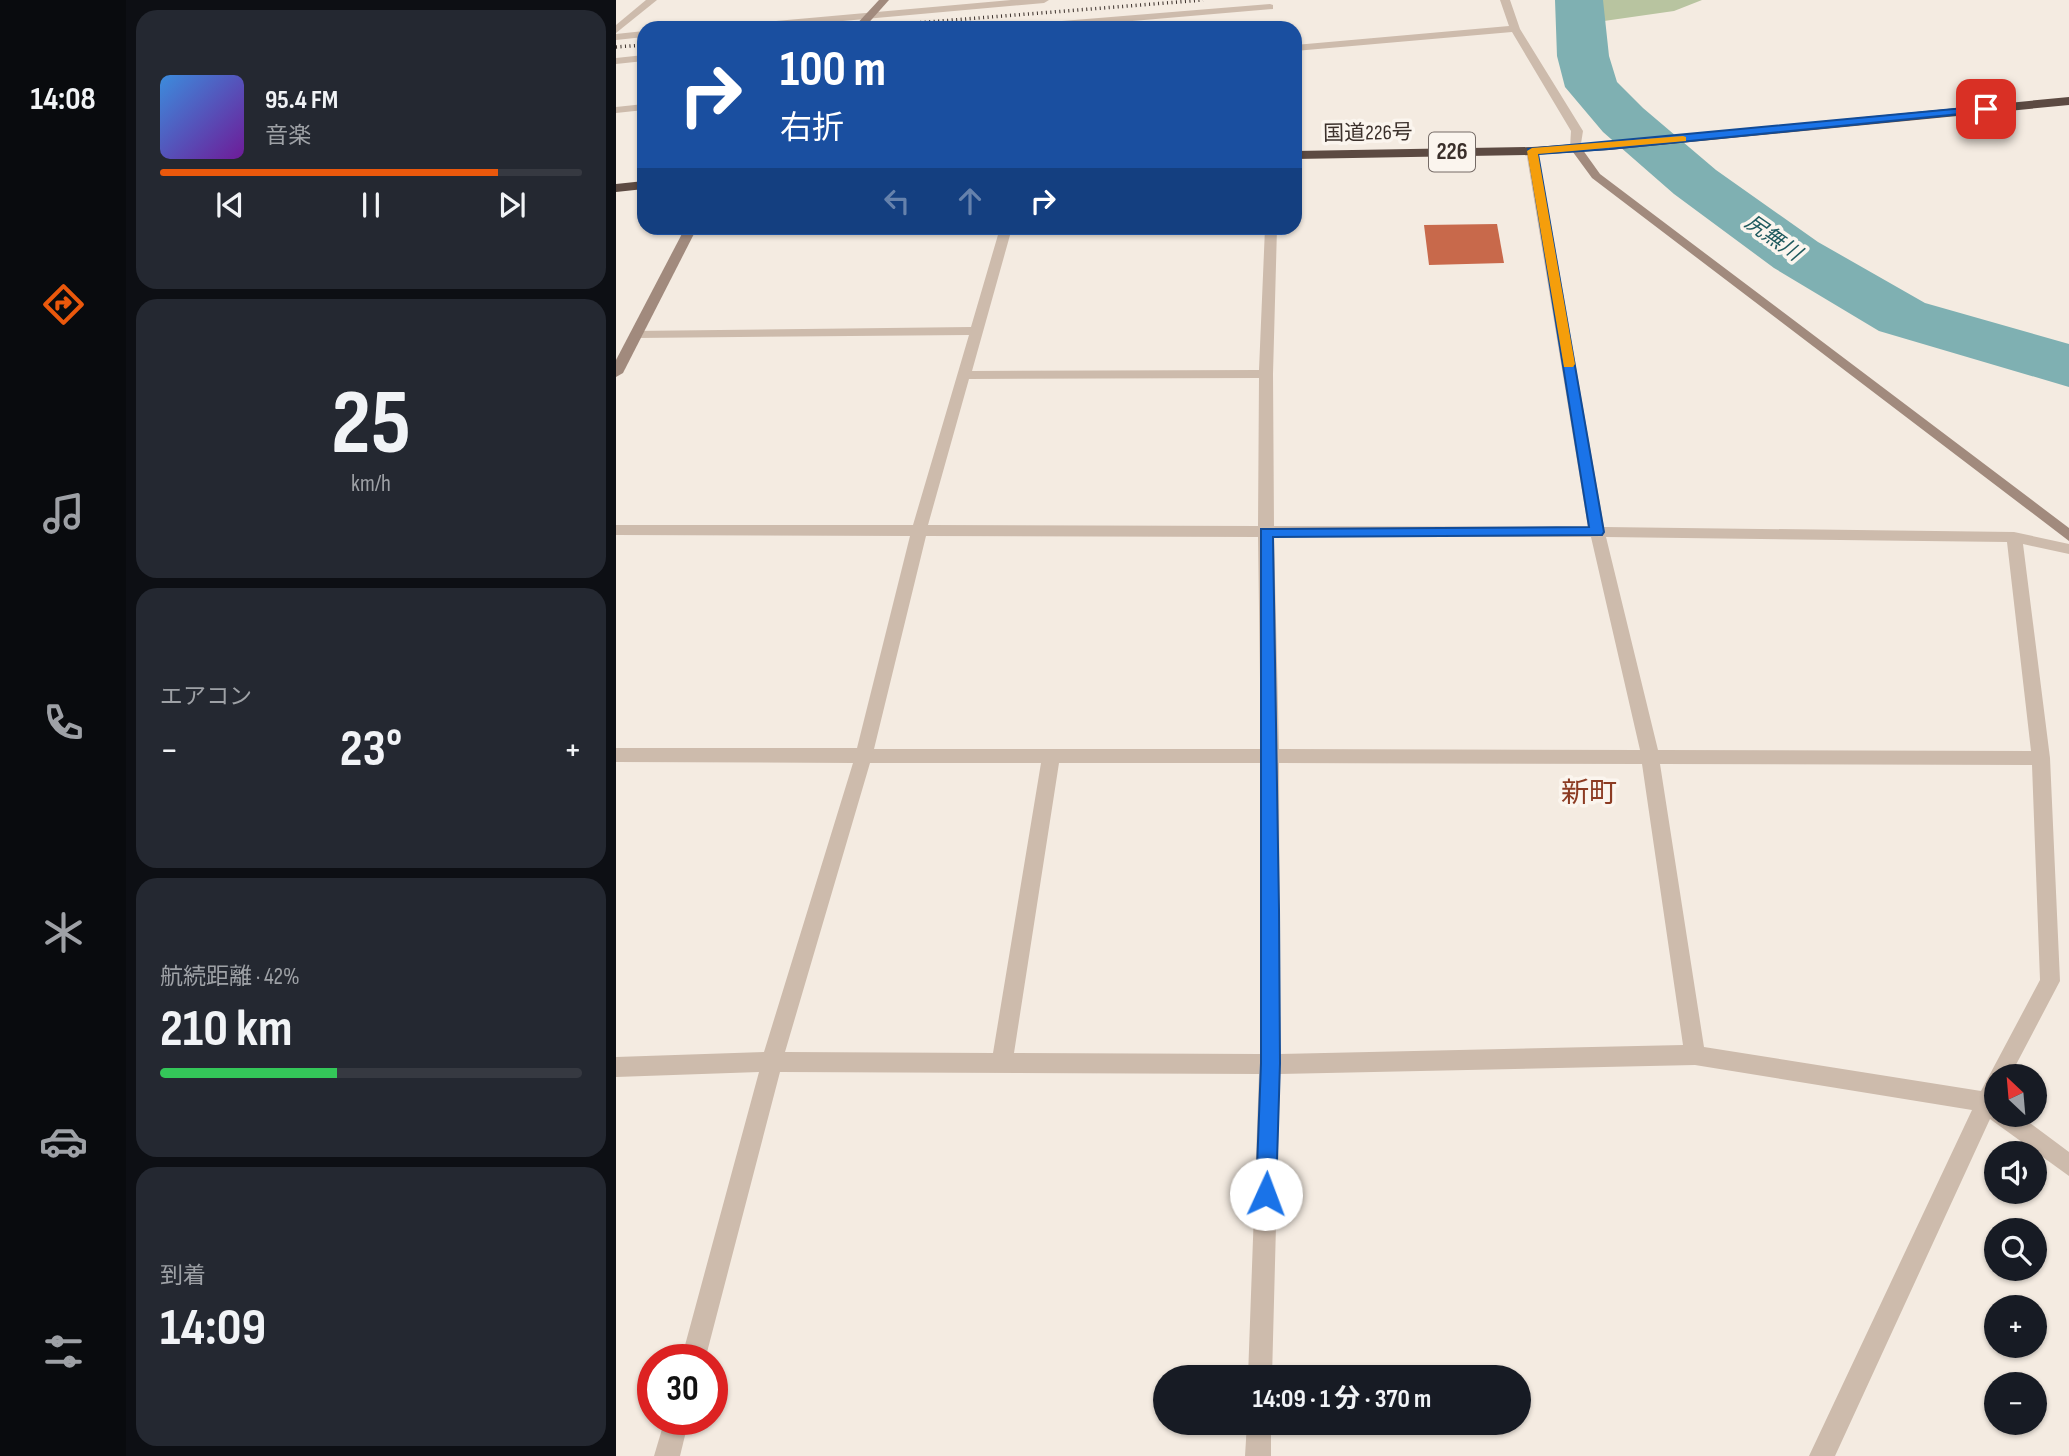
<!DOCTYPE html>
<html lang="ja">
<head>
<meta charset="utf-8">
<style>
	:root { --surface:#171b24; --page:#242831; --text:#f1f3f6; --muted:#9ea1a6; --line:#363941; --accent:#ea580c }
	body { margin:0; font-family:"Sofia Sans Condensed","Noto Sans JP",sans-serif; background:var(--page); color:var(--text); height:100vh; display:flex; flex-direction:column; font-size:26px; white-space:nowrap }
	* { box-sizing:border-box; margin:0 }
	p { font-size:23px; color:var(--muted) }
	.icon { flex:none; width:38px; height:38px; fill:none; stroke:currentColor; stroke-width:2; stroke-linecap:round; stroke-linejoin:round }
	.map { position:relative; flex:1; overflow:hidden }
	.sheet { display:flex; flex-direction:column; gap:10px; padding:10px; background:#0d0f14; width:490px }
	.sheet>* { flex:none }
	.banner { position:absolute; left:21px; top:21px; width:665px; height:214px; border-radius:21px; box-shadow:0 2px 5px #0004; background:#1a4fa0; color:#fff; overflow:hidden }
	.needle { width:46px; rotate:334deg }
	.controls { position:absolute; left:1368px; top:1064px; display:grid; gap:14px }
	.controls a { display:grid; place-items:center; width:63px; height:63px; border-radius:50%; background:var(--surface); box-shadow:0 2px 5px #0004; font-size:35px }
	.speed { position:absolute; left:21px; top:1344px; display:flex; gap:14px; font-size:35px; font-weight:700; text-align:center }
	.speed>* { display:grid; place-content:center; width:91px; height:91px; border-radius:50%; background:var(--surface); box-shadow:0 2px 5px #0004; line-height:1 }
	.speed .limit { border:10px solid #d22; background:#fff; color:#111 }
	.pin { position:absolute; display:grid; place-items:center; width:60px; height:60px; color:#fff; margin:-30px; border-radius:14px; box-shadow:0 4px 10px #0006 }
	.me { position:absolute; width:77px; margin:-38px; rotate:2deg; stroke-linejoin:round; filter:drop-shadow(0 0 5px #0008) }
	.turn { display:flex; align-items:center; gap:24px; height:147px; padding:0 28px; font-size:32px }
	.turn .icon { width:91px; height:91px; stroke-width:2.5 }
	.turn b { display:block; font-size:49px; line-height:60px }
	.lanes { display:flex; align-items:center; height:66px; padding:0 28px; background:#0003; justify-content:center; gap:35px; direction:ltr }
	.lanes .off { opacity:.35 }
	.big { font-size:52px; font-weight:700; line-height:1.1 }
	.sheet .widget { flex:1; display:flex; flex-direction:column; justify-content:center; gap:10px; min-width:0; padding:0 24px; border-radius:21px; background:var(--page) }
	.sheet .dial { align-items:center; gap:0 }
	.dial b { font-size:91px; line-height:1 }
	.song { display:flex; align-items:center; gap:21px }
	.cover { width:84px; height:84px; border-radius:10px; background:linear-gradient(135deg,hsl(210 70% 55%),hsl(280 70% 35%)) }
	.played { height:7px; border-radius:4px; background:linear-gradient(90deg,var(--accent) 80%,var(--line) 80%) }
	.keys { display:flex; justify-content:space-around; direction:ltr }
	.heat { display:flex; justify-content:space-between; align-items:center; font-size:38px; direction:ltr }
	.charge { height:10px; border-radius:5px; background:linear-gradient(90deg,#34c759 42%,var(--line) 0) }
	.trip { position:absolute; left:537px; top:1365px; width:378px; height:70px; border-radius:35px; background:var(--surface); box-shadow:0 2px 5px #0004; font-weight:700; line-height:70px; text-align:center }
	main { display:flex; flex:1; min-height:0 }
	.tabs { display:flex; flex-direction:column; width:126px; justify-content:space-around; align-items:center; background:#090b0e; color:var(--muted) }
	.tabs .icon { width:49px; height:49px }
	.tabs .selected { color:var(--accent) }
	.tabs b { font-size:32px; color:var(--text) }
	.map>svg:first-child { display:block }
	.green { fill:#b8c4a0 }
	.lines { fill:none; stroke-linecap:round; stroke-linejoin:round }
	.river { fill:#7fb0b2; fill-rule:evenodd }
	.building { fill:#c8694b }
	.street { fill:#cdbbac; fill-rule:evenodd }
	.secondary { fill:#a18a7d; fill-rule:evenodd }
	.highway { fill:#5c4a42; fill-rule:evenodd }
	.rail { stroke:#3b302b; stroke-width:3.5; stroke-dasharray:1 3.5; stroke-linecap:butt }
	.route { fill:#1a73e8; stroke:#114b97; stroke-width:2 }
	.slow { fill:#f59e0b }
	.labels { text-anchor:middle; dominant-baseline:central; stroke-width:7; stroke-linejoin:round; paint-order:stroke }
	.far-street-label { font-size:21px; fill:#3b302b; stroke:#fbf5ee }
	.far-water-label { font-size:21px; font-style:italic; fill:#1f5a5e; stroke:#fbf5ee }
	.shield { fill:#fbf5ee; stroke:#756b66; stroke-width:2 }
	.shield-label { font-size:23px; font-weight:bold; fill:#3b302b }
	.quarter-label { font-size:28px; fill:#8c3b22; stroke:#fbf5ee }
</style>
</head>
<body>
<main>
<nav class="tabs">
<b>14:08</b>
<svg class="icon selected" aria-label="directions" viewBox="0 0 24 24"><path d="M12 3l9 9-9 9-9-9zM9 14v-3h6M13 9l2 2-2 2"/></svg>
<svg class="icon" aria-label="music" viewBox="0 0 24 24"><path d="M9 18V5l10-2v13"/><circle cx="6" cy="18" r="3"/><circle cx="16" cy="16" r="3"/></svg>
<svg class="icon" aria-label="phone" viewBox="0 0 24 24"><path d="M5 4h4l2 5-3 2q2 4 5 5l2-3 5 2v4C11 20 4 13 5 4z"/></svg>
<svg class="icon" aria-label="climate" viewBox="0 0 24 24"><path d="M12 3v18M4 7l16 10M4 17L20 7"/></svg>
<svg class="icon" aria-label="car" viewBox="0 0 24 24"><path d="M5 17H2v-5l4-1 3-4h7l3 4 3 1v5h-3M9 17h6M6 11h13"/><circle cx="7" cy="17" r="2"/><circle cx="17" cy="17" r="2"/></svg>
<svg class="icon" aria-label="filters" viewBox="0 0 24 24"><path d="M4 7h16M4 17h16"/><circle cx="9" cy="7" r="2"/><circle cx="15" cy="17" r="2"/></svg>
</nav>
<section class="sheet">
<div class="widget">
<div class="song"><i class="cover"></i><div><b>95.4 FM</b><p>音楽</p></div></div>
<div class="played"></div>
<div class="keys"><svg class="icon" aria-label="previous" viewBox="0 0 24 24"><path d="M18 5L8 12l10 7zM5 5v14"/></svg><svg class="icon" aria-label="pause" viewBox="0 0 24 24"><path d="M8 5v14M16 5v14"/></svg><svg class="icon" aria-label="next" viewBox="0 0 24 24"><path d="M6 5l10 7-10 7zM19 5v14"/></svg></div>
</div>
<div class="widget dial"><b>25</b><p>km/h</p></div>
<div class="widget"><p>エアコン</p>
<div class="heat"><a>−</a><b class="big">23°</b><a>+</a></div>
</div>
<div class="widget"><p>航続距離 · 42%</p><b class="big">210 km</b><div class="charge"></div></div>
<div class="widget"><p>到着</p><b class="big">14:09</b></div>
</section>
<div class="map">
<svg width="1453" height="1456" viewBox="0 0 1453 1456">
	<rect width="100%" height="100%" fill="#f4ebe1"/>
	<polygon class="green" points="974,0 1086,0 1058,11 974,23"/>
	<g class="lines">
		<polygon class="river" points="939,0 987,0 993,56 1001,82 1027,108 1100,170 1202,242 1309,303 1453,344 1453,387 1263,331 1158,268 1058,194 987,132 949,87 941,56"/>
	</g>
	<polygon class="building" points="881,224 888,263 813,265 808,225"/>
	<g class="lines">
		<g class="street">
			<polygon points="30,0 41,0 0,33 0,25"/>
			<polygon points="395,0 433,0 428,3 149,28 110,28 115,25"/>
			<polygon points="884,0 894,0 904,29 967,131 964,150 954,148 955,131 896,32 679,51 679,45 893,26"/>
			<polygon points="654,4 657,5 657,9 435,28 393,28 398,25"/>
			<polygon points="28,31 28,37 0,40 0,34"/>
			<polygon points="28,55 28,61 0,64 0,58"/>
			<polygon points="28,104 28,110 0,113 0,107"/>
			<path d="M916 148 922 151 988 527 1398 532 1453 544V554L1407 544 1434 758 1444 981 1394 1076H1381V1115H1403L1453 1152V1176L1374 1119 1219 1456H1193L1356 1110 1079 1065 664 1074 656 1377H632L643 1074 164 1072 89 1360H65L143 1072 0 1077V1057L148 1052 237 763 0 762V748H241L294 536 0 535V525H297L353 335 21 338 14 334 16 331 355 327 384 228H396L356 371 643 370 649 228H661L657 374 658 526 972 527 910 151ZM643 378 642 526 312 525 353 379ZM310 536 642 537 645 749H258ZM658 537H975L1024 750 663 749ZM990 537 1391 542 1415 751 1042 750ZM254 763H425L377 1053 169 1052ZM443 763H645L644 1054 398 1053ZM663 763 1026 764 1067 1045 664 1054ZM1044 764 1416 765 1424 980 1365 1091 1088 1047Z"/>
			<polygon points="49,1419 73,1419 64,1456 38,1456"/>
			<polygon points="631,1423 655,1423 655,1456 629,1456"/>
		</g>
		<g class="secondary">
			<polygon points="263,0 273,0 248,28 237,28"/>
			<polygon points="956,146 964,146 984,174 1453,528 1453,541 976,178 954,148"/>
			<polygon points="69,228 81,228 7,373 0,377 0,360"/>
		</g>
		<g class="highway">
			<polygon points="1453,97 1453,105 993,150 916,155 679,159 679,151 916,147 993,142"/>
			<polygon points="28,181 28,189 0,192 0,184"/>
		</g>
		<g class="rail">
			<polyline points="237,28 587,0"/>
			<polyline points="0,47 28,45"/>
		</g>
	</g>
	<polygon class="route" points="1370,106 1374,107 1374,111 993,149 922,154 988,532 986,535 657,537 663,909 664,1063 660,1194 657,1201 650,1204 643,1201 640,1194 645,1063 645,529 973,527 912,149"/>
	<polygon class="slow" points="1067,136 1070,137 1070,141 922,154 959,364 957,367 948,367 911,151 916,148"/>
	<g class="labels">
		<g class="far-street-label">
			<text transform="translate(752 133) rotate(-1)">国道226号</text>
		</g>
		<g class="far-water-label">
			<text transform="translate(1157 238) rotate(35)">尻無川</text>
		</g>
		<rect class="shield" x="813" y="132.5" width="46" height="39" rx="5"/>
		<g class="shield-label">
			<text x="836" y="152">226</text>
		</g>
		<g class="quarter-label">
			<text x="973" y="793">新町</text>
		</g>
	</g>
</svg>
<div class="controls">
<a><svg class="needle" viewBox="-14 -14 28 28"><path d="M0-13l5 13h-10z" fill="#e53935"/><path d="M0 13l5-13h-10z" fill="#9ea1a6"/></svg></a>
<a><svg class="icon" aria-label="sound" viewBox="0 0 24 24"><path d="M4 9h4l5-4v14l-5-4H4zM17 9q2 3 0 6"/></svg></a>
<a><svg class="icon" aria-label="search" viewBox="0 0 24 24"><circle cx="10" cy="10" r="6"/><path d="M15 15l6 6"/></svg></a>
<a>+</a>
<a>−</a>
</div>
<div class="speed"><div class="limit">30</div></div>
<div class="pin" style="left:1370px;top:109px;background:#d93025"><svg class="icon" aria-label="arrive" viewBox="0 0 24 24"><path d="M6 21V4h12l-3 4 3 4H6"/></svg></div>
<svg class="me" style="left:650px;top:1194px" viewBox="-20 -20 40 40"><circle r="19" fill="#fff"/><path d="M0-13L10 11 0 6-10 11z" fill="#1a73e8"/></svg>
<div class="trip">14:09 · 1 分 · 370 m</div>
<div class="banner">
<div class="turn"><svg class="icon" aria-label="right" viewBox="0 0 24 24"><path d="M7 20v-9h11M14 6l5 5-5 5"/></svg><div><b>100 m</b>右折</div></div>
<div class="lanes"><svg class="icon off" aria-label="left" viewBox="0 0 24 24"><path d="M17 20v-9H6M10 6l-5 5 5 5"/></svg><svg class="icon off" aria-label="ahead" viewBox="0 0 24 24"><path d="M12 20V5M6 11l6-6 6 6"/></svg><svg class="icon" aria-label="right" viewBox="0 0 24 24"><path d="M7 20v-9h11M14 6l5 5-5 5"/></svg></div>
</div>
</div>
</main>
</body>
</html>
